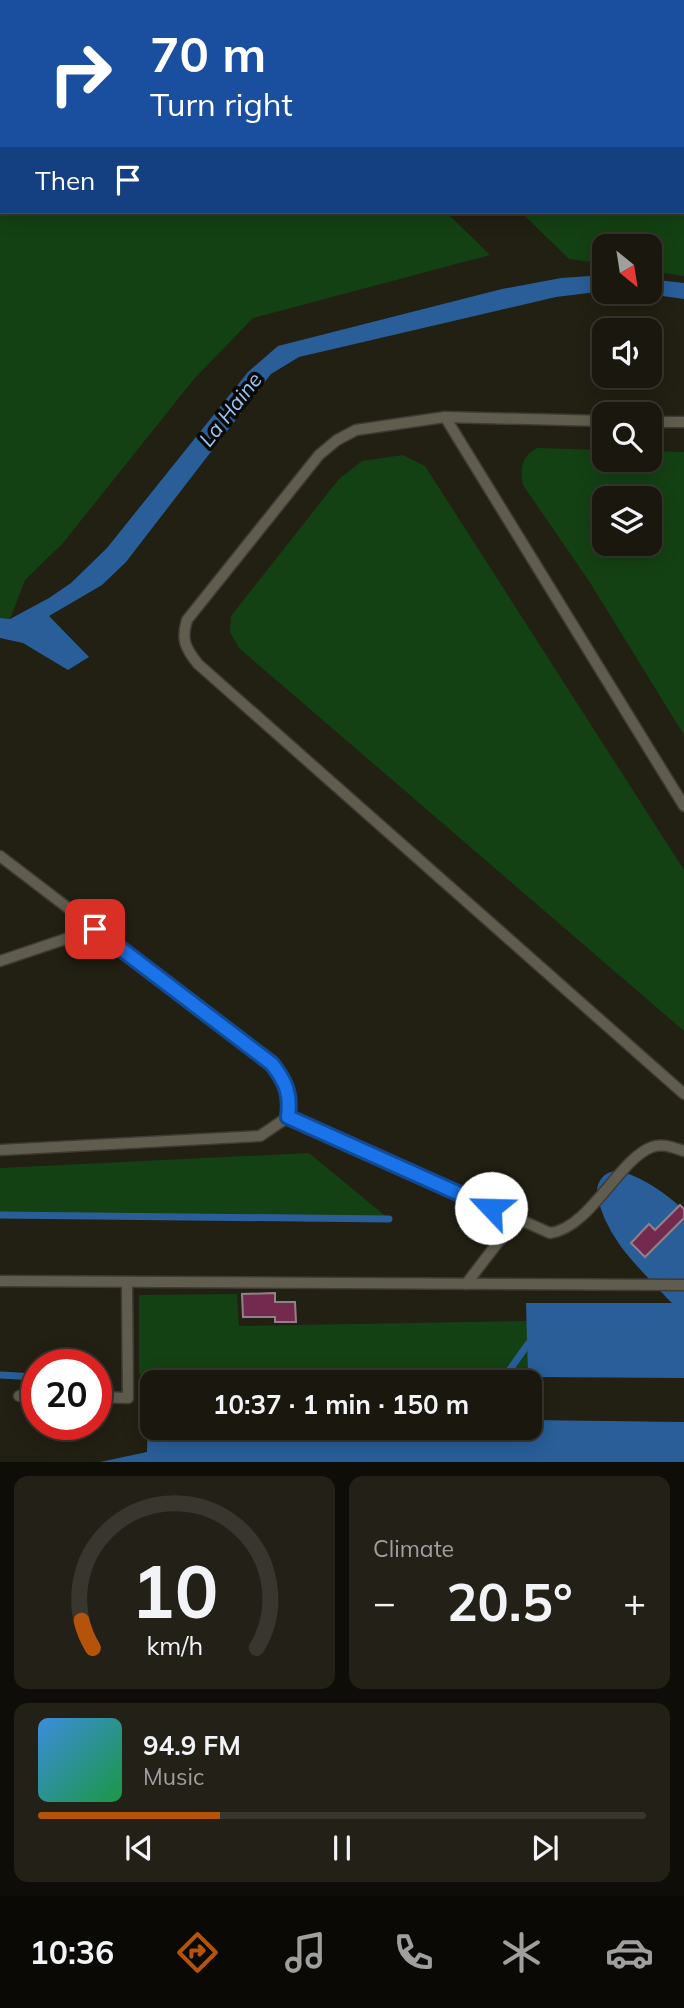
<!DOCTYPE html>
<html lang="en">
<head>
<meta charset="utf-8">
<style>
	:root { --surface:#1a170e; --page:#232017; --text:#f1f3f6; --muted:#9f9f9e; --line:#38362e; --accent:#b45309 }
	body { margin:0; font-family:Mulish,sans-serif; background:var(--page); color:var(--text); height:100vh; display:flex; flex-direction:column; font-size:26px; white-space:nowrap }
	* { box-sizing:border-box; margin:0 }
	p { font-size:23px; color:var(--muted) }
	.icon { flex:none; width:38px; height:38px; fill:none; stroke:currentColor; stroke-width:2; stroke-linecap:round; stroke-linejoin:round }
	.map { position:relative; height:1462px; overflow:hidden }
	.panel { display:flex; flex-direction:column; gap:14px; padding:14px; background:#0e0d08; flex:1 }
	.panel>* { flex:none }
	.hud { position:absolute; left:0px; top:0px; width:684px; height:214px; box-shadow:0 4px 18px #0003,0 0 0 2px var(--line); background:#1a4fa0; color:#fff; overflow:hidden }
	.needle { width:46px; rotate:150deg }
	.controls { position:absolute; left:592px; top:234px; display:grid; gap:14px }
	.controls a { display:grid; place-items:center; width:70px; height:70px; border-radius:14px; background:var(--surface); box-shadow:0 4px 18px #0003,0 0 0 2px var(--line); font-size:35px }
	.speed { position:absolute; left:21px; top:1349px; display:flex; gap:14px; font-size:35px; font-weight:700; text-align:center }
	.speed>* { display:grid; place-content:center; width:91px; height:91px; border-radius:50%; background:var(--surface); box-shadow:0 4px 18px #0003,0 0 0 2px var(--line); line-height:1 }
	.speed .limit { border:10px solid #d22; background:#fff; color:#111 }
	.pin { position:absolute; display:grid; place-items:center; width:60px; height:60px; color:#fff; margin:-30px; border-radius:14px; box-shadow:0 4px 10px #0006 }
	.me { position:absolute; width:77px; margin:-38px; rotate:294deg; stroke-linejoin:round; filter:drop-shadow(0 0 5px #0008) }
	.turn { display:flex; align-items:center; gap:24px; height:147px; padding:0 35px; font-size:32px }
	.turn .icon { width:91px; height:91px; stroke-width:2.5 }
	.turn b { display:block; font-size:49px; line-height:60px }
	.then { display:flex; align-items:center; height:66px; padding:0 35px; background:#0003; gap:14px; font-size:26px }
	.big { font-size:52px; font-weight:700; line-height:1.1 }
	.panel .card { flex:1; display:flex; flex-direction:column; justify-content:center; gap:10px; min-width:0; padding:0 24px; border-radius:14px; background:var(--page) }
	.panel .dial { align-items:center; gap:0 }
	.dial svg { height:182px; overflow:visible; fill:none; stroke:var(--line); stroke-width:7; stroke-linecap:round; text-anchor:middle }
	.dial text { fill:var(--text); stroke:none }
	.song { display:flex; align-items:center; gap:21px }
	.cover { width:84px; height:84px; border-radius:10px; background:linear-gradient(135deg,hsl(210 70% 55%),hsl(140 70% 35%)) }
	.played { height:7px; border-radius:4px; background:linear-gradient(90deg,var(--accent) 30%,var(--line) 30%) }
	.keys { display:flex; justify-content:space-around; direction:ltr }
	.heat { display:flex; justify-content:space-between; align-items:center; font-size:38px; direction:ltr }
	.panel .tiles { flex:1; display:grid; gap:14px; grid-template-columns:1fr 1fr }
	.card:last-child { grid-column:span 2 }
	.trip { position:absolute; left:140px; top:1370px; width:402px; height:70px; border-radius:14px; background:var(--surface); box-shadow:0 4px 18px #0003,0 0 0 2px var(--line); font-weight:700; line-height:70px; text-align:center }
	.menu { display:flex; height:112px; justify-content:space-around; align-items:center; background:#0a0906; color:var(--muted) }
	.menu .icon { width:49px; height:49px }
	.menu .on { color:var(--accent) }
	.menu b { font-size:32px; color:var(--text) }
	.map>svg:first-child { display:block }
	.green { fill:#144113; fill-rule:evenodd }
	.water { fill:#295e99 }
	.lines { fill:none; stroke-linecap:round; stroke-linejoin:round }
	.stream { stroke:#295e99; stroke-width:7 }
	.river { stroke:#295e99; stroke-width:40 }
	.building { fill:#742a4e; stroke:#928288; stroke-width:2 }
	.service-casing { stroke:#3d3b34; stroke-width:13 }
	.service { stroke:#605d4f; stroke-width:10 }
	.route-casing { stroke:#114b97; stroke-width:18 }
	.route { stroke:#1a73e8; stroke-width:12 }
	.labels { text-anchor:middle; dominant-baseline:central; stroke-width:7; stroke-linejoin:round; paint-order:stroke }
	.water-label { font-size:21px; font-style:italic; fill:#9bc5f7; stroke:#0a0905 }
</style>
</head>
<body>
<div class="map">
<svg width="684" height="1462" viewBox="0 0 684 1462">
	<rect width="100%" height="100%" fill="#221f13"/>
	<g class="green">
		<polygon points="0,0 684,0 684,276 649,271 649,247 604,247 604,264 569,259 521,212 682,212 682,2 2,2 2,212 446,212 490,255 253,318 194,379 63,543 25,580 10,619 0,618"/>
		<path d="M537 448 604 450V460H649V451L684 452V735L589 581 523 485C520 468 521 457 537 448ZM604 499H649V544H604Z"/>
		<polygon points="403,455 425,466 684,870 684,1031 239,648 230,632 231,616 339,479 362,461"/>
		<polygon points="309,1153 389,1219 0,1216 0,1168"/>
		<polygon points="237,1294 239,1326 527,1321 528,1377 525,1382 152,1382 150,1390 139,1373 139,1295"/>
	</g>
	<g class="water">
		<polygon points="604,275 604,291 556,297 299,357 271,374 126,562 102,585 49,616 89,657 68,670 23,643 0,638 0,618 10,619 49,598 71,583 107,548 248,372 278,346 502,289 561,278"/>
		<polygon points="649,279 684,283 684,299 634,292 649,292"/>
		<polygon points="526,1303 684,1303 684,1378 528,1377"/>
		<polygon points="148,1416 152,1417 152,1428 530,1428 530,1420 684,1422 684,1462 100,1462 147,1452"/>
	</g>
	<g class="lines">
		<g class="stream">
			<polyline points="0,1215 389,1219"/>
			<polyline points="0,1375 37,1377"/>
			<polyline points="96,1379 105,1380"/>
			<polyline points="145,1381 283,1382"/>
			<polyline points="501,1382 528,1344"/>
		</g>
		<path class="river" d="M684 1239C665 1218 644 1200 617 1191 623 1229 659 1259 684 1287"/>
	</g>
	<g class="building">
		<polygon points="680,1205 684,1209 684,1218 645,1257 631,1243 649,1224 655,1230"/>
		<polygon points="275,1293 275,1302 295,1302 296,1322 275,1322 275,1317 243,1317 242,1294"/>
	</g>
	<g class="lines">
		<g class="service-casing">
			<g id="service">
				<polyline points="445,417 684,806"/>
				<path d="M604 421 445 417 356 430 337 440 319 455 187 620C181 639 185 648 198 664L684 1094"/>
				<polyline points="649,422 684,422"/>
				<path d="M0 856 272 1064C286 1082 291 1094 288 1117L260 1136 0 1150"/>
				<polyline points="0,961 95,929"/>
				<path d="M288 1117 550 1233C590 1228 619 1159 652 1147 663 1143 674 1148 684 1151"/>
				<polyline points="0,1281 684,1285"/>
				<polyline points="466,1284 516,1219"/>
				<polyline points="19,1396 37,1396"/>
				<polyline points="96,1397 128,1398 127,1283"/>
			</g>
		</g>
		<use href="#service" class="service"/>
	</g>
	<g class="lines">
		<g class="route-casing">
			<path id="route" d="M95 929 272 1064C286 1082 291 1094 288 1117L491 1208"/>
		</g>
		<use href="#route" class="route"/>
	</g>
	<g class="labels">
		<g class="water-label">
			<text transform="translate(230 409) rotate(-52)">La Haine</text>
		</g>
	</g>
</svg>
<div class="controls">
<a><svg class="needle" viewBox="-14 -14 28 28"><path d="M0-13l5 13h-10z" fill="#e53935"/><path d="M0 13l5-13h-10z" fill="#9f9f9e"/></svg></a>
<a><svg class="icon" aria-label="sound" viewBox="0 0 24 24"><path d="M4 9h4l5-4v14l-5-4H4zM17 9q2 3 0 6"/></svg></a>
<a><svg class="icon" aria-label="search" viewBox="0 0 24 24"><circle cx="10" cy="10" r="6"/><path d="M15 15l6 6"/></svg></a>
<a><svg class="icon" aria-label="layers" viewBox="0 0 24 24"><path d="M12 4l9 5-9 5-9-5zM3 14l9 5 9-5"/></svg></a>
</div>
<div class="speed"><div class="limit">20</div></div>
<div class="pin" style="left:95px;top:929px;background:#d93025"><svg class="icon" aria-label="arrive" viewBox="0 0 24 24"><path d="M6 21V4h12l-3 4 3 4H6"/></svg></div>
<svg class="me" style="left:491px;top:1208px" viewBox="-20 -20 40 40"><circle r="19" fill="#fff"/><path d="M0-13L10 11 0 6-10 11z" fill="#1a73e8"/></svg>
<div class="trip">10:37 · 1 min · 150 m</div>
<div class="hud">
<div class="turn"><svg class="icon" aria-label="right" viewBox="0 0 24 24"><path d="M7 20v-9h11M14 6l5 5-5 5"/></svg><div><b>70 m</b>Turn right</div></div>
<div class="then">Then<svg class="icon" aria-label="arrive" viewBox="0 0 24 24"><path d="M6 21V4h12l-3 4 3 4H6"/></svg></div>
</div>
</div>
<section class="panel">
<div class="tiles">
<div class="card dial"><svg viewBox="0 0 100 80">
<path d="M14 69A42 42 0 1 1 86 69"/>
<path d="M14 69A42 42 0 0 1 9 57" stroke="#b45309"/>
<text x="50" y="56" font-size="32" font-weight="700">10</text>
<text x="50" y="72" font-size="11">km/h</text>
</svg></div>
<div class="card"><p>Climate</p>
<div class="heat"><a>−</a><b class="big">20.5°</b><a>+</a></div>
</div>
<div class="card">
<div class="song"><i class="cover"></i><div><b>94.9 FM</b><p>Music</p></div></div>
<div class="played"></div>
<div class="keys"><svg class="icon" aria-label="previous" viewBox="0 0 24 24"><path d="M18 5L8 12l10 7zM5 5v14"/></svg><svg class="icon" aria-label="pause" viewBox="0 0 24 24"><path d="M8 5v14M16 5v14"/></svg><svg class="icon" aria-label="next" viewBox="0 0 24 24"><path d="M6 5l10 7-10 7zM19 5v14"/></svg></div>
</div>
</div>
</section>
<nav class="menu">
<b>10:36</b>
<svg class="icon on" aria-label="directions" viewBox="0 0 24 24"><path d="M12 3l9 9-9 9-9-9zM9 14v-3h6M13 9l2 2-2 2"/></svg>
<svg class="icon" aria-label="music" viewBox="0 0 24 24"><path d="M9 18V5l10-2v13"/><circle cx="6" cy="18" r="3"/><circle cx="16" cy="16" r="3"/></svg>
<svg class="icon" aria-label="phone" viewBox="0 0 24 24"><path d="M5 4h4l2 5-3 2q2 4 5 5l2-3 5 2v4C11 20 4 13 5 4z"/></svg>
<svg class="icon" aria-label="climate" viewBox="0 0 24 24"><path d="M12 3v18M4 7l16 10M4 17L20 7"/></svg>
<svg class="icon" aria-label="car" viewBox="0 0 24 24"><path d="M5 17H2v-5l4-1 3-4h7l3 4 3 1v5h-3M9 17h6M6 11h13"/><circle cx="7" cy="17" r="2"/><circle cx="17" cy="17" r="2"/></svg>
</nav>
</body>
</html>
